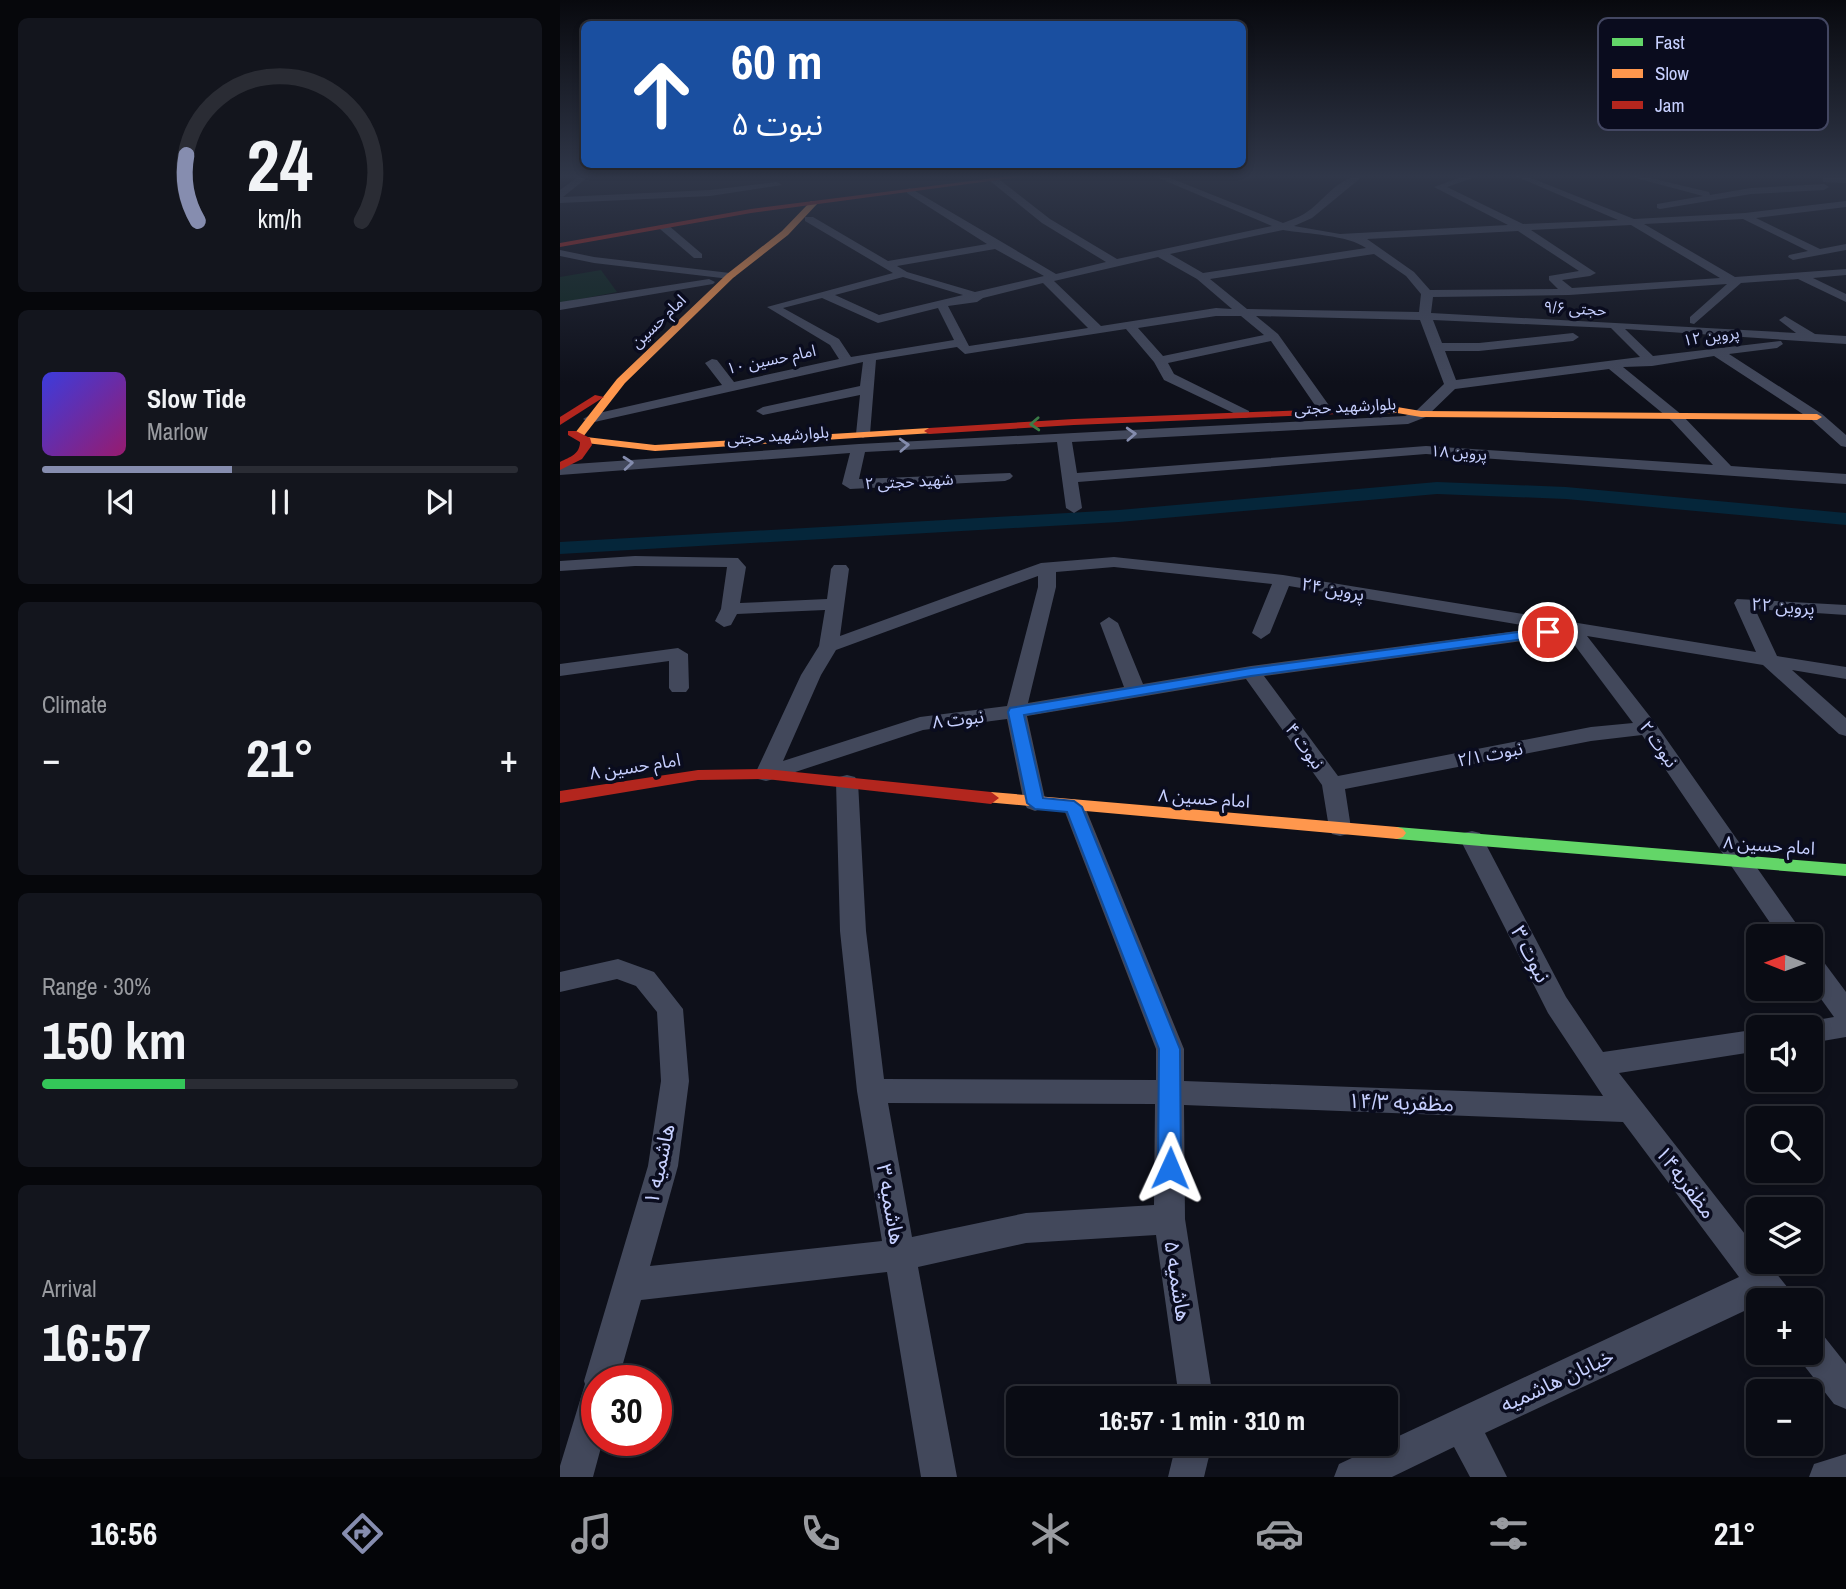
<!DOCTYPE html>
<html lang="en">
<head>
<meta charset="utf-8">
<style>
	:root { --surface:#0a0c14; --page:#13151d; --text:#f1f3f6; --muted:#999ba0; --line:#2a2c34; --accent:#868daf }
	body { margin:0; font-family:"Archivo Narrow","Noto Sans Arabic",sans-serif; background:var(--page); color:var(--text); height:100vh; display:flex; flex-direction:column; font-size:26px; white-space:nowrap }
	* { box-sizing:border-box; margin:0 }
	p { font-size:23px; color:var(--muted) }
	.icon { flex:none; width:38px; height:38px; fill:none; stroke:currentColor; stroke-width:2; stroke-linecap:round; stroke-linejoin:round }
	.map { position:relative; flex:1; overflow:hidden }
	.side { display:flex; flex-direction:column; gap:18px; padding:18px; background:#06070b; width:560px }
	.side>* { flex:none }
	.banner { position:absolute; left:21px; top:21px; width:665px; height:147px; border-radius:10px; box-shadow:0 4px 10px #0003,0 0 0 2px var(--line); background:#1a4fa0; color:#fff; overflow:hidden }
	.needle { width:46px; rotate:271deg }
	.tools { position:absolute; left:1186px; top:924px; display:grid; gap:14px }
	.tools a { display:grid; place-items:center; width:77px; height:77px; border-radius:10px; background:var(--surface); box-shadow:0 4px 10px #0003,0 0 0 2px var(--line); font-size:35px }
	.speed { position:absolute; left:21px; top:1365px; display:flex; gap:14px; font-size:35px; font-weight:700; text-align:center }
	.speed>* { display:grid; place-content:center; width:91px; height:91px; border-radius:50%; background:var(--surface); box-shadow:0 4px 10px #0003,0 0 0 2px var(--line); line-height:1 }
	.speed .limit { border:10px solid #d22; background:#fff; color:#111 }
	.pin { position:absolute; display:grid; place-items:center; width:60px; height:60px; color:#fff; margin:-30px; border:4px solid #fff; border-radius:50%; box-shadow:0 2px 7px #0007 }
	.me { position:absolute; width:77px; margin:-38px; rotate:1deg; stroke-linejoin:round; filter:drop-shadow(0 0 5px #0008) }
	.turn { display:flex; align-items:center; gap:24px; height:147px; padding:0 35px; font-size:32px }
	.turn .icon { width:91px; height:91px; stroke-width:2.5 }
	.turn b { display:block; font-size:49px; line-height:60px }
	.big { font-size:52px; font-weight:700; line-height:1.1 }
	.side .widget { flex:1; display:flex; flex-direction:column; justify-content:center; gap:10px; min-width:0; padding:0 24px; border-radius:10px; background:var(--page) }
	.side .dial { align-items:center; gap:0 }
	.dial svg { height:182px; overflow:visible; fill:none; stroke:var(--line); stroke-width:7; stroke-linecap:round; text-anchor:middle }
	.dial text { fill:var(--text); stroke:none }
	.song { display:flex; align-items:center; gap:21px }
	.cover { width:84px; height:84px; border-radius:10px; background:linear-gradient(135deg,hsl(240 70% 55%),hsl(320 70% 35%)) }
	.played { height:7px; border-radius:4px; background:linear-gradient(90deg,var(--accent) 40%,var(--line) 40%) }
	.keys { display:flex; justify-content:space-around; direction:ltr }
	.heat { display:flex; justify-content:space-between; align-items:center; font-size:38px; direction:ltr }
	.charge { height:10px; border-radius:5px; background:linear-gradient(90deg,#34c759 30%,var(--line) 0) }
	.trip { position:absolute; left:446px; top:1386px; width:392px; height:70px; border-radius:10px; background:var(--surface); box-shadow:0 4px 10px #0003,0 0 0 2px var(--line); font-weight:700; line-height:70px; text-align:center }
	.dock { display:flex; height:112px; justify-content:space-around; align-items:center; background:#040508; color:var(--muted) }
	.dock .icon { width:49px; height:49px }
	.dock .active { color:var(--accent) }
	.dock b { font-size:32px; color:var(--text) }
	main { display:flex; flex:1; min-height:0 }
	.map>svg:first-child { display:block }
	.green { fill:#0d261f }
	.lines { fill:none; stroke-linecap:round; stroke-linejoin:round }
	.canal { fill:#05263a; fill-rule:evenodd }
	.street { fill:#42485b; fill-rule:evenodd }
	.fast { fill:#63d668; fill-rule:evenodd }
	.slow { fill:#ff974d; fill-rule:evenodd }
	.jam { fill:#b3261e; fill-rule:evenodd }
	.oneway { stroke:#3b7b47 }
	.oneway2 { stroke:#848cad }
	.route { fill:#1a73e8; stroke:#114b97; stroke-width:2 }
	.labels { text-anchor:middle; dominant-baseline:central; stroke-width:7; stroke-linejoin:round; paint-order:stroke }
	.far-street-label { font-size:16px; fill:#c7d0ff; stroke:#0a0c1e }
	.street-label { font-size:18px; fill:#c7d0ff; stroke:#0a0c1e }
	.near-street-label { font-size:21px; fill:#c7d0ff; stroke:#0a0c1e }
	.key { fill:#0a0c1e; stroke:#434762; stroke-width:2 }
	.key-label { font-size:19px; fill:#c7d0ff }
</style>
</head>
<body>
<main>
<section class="side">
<div class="widget dial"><svg viewBox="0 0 100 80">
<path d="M14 69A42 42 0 1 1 86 69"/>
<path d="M14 69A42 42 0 0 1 9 40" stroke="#868daf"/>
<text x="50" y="56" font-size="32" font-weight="700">24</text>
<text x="50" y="72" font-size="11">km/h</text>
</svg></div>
<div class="widget">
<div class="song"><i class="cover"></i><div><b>Slow Tide</b><p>Marlow</p></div></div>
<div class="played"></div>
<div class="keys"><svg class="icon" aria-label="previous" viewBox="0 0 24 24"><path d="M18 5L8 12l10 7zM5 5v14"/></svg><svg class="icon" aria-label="pause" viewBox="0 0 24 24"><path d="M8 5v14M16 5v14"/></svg><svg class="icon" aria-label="next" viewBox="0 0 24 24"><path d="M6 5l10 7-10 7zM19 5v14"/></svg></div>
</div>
<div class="widget"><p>Climate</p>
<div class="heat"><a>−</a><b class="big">21°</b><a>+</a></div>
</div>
<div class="widget"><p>Range · 30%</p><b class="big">150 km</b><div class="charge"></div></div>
<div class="widget"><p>Arrival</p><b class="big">16:57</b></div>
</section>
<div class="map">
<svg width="1286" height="1477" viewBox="0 0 1286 1477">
	<rect width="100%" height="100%" fill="#0e101a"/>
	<polygon class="green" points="41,270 57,292 0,303 0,277"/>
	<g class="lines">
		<polygon class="canal" points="877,482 1006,487 1286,513 1286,525 1006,499 877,494 559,522 0,554 0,542 559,510"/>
		<g class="street">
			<polygon points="19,176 29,176 3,197 150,190 217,182 222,185 150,196 0,203 0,190"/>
			<path d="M594 176H605L723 223C730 220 737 218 744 214 764 202 777 176 803 176L752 218 734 226 780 234 948 225 874 187 904 176H918L887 187 963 224 1058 220 955 176H966L1074 219 1185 213 1286 201V207L1196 218 1260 249 1286 244V250L1233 260 1228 257 1229 255 1248 251 1183 219 1084 224 1175 277 1286 269V275L1253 278 1286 294V302L1238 279 1181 283 1134 324 1130 323V317L1167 284 1009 295 873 297 871 313 1236 333 1219 320 1225 316 1255 334 1286 336V344L1065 329 1093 356 1221 341 1223 344 1217 348 1169 354 1262 414 1286 435V447L1281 446 1252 420 1154 356 1092 366 1063 367 1122 415 1171 466 1286 474V484L866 454 518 482 522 508 514 513 506 508 497 442 305 452 299 479 450 473 453 476 450 479 445 481 290 489 282 484 290 453 0 475V465L299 444 845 416 856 411 884 384 860 320 696 316 718 334 773 411 771 414H761L711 341 608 363 614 374 689 411V417L684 418 604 380 594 362 566 329 405 354 397 347 316 360 310 434 303 438 296 434 300 395 203 415 196 411 203 407 300 386 303 362 30 423 23 419 30 415 162 385 145 363 152 359 157 360 174 382 279 359 270 345 207 307 333 273 245 221V217H253L328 261 427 244 347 193V189L350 188 496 274 546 262 482 223 430 181V177H436L490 219 557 259 712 226ZM1071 225 1160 278 1012 288 1002 280 1030 276 1036 273 971 230ZM723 230C747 234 788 235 806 248L643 273 610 254ZM958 231 1019 271 989 276V280L998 289 870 290 854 272 807 239ZM435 249 484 276 415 292 347 272 337 266ZM814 254 846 276 861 294 859 312 687 309 650 279ZM598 257 637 279 672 309 656 308 541 326 494 281ZM343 277 403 295 319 315 275 295ZM483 283 528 328 409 346 388 306 417 302 423 298ZM262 298 318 323 378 308 394 340 291 357 279 339 223 308ZM656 316H681L704 335 603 356 578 328ZM873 320 1051 328 1080 357 896 380 885 351H919L1013 341 1019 337 1013 333 919 343H882ZM1049 369 1112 421 1153 465 866 446 517 473 512 442 848 424 866 417 895 389Z"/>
			<polygon points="1068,176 1082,176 1149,192 1150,195 1191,188 1264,184 1269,187 1264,190 1191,194 1100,209 1097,208 1097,204 1143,196"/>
			<polygon points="1266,177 1286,177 1286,183 1263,182 1263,178"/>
			<polygon points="100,225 108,225 142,254 142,258 134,258 100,229"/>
			<polygon points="0,250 34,257 170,273 176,276 170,279 34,263 0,256"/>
			<polygon points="149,279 155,282 153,284 0,310 0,302"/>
			<path d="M75 556 178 558 186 567 180 603 267 599 271 569 274 565H286L289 569 280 636 481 563 554 557 723 575 1196 652 1174 603 1177 599 1286 605V615L1195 609 1217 656 1286 667V679L1232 670 1286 718V736L1279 734 1203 665 1027 636 1095 723 1245 936H1219L1082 735 1031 741 785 789 791 828 788 834 780 836 772 834 769 828 762 785 686 679 467 716 486 803 483 808 475 811 467 808 464 803 447 719 363 730 214 779 206 781 198 779 195 774 241 675 259 646 265 610 177 614 171 625 164 627 155 621 161 609 167 567 75 566 0 571V561ZM554 567 712 584 692 633 701 639 710 633 729 586 979 628 691 666 583 684 558 623 549 617 540 623 564 687 468 703 496 587V572ZM478 576V587L447 706 360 717 223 761 261 675 276 650ZM1007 635 1073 723 1031 727 778 776 704 676Z"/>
			<polygon points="118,648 128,654 129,688 126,692 112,692 109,688 109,661 0,676 0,664"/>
			<path d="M287 775 295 777 298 782 306 931 324 1079 596 1080V1049L503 807 506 802 514 799 522 802 525 807 624 1049V1081L1043 1096 988 1013 900 839 904 833 912 831 920 833 1006 997 1043 1052 1199 1029V1051L1059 1073 1199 1252V1262H1207L1228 1288 1232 1300H1199V1304L925 1433 947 1477H910L894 1447 832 1477H774L779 1464 1179 1277 1063 1122 624 1105 625 1219 653 1398H619L596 1235 466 1243 358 1267 397 1477H361L327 1272 81 1300 58 1381H37V1440H43L33 1477H0V1466L25 1384 24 1381 88 1166 101 1081 97 1012 76 986 57 979 0 992V972L58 959 94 972 123 1009 129 1081 118 1166 90 1266 322 1241 297 1091 280 931 276 782 279 777ZM328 1103 595 1104 594 1205 466 1213 352 1237Z"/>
			<polygon points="1251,954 1260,957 1286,992 1286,1037 1251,1043 1251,1027 1240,1027 1251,1021 1274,1017 1251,985"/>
			<polygon points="1251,1330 1263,1335 1286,1364 1286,1409 1274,1404 1239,1359 1236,1353 1251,1353"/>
			<polygon points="616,1444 652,1444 644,1477 608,1477"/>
			<polygon points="1286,1454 1286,1477 1249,1477 1254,1464"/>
		</g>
		<polygon class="fast" points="837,827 1286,864 1286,876 837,839 831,837 828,833 831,829"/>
		<g class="slow">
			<polygon points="251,201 258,203 228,235 173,278 65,383 23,437 15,437 15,433 57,379 167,274 222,231"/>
			<polygon points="837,407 861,411 1257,414 1262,417 1257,420 861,417 837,413 799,414 794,411 799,408"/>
			<polygon points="369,428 374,431 373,433 95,451 26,443 20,440 26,437 95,445"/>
			<polygon points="431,792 837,827 843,829 846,833 843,837 837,839 425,802 423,798"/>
		</g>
		<g class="jam">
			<polygon points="450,176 467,176 191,213 0,247 0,243 191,209"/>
			<polygon points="35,395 44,397 0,425 0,417"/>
			<polygon points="799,408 804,411 803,413 514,425 369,434 364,431 369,428 514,419"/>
			<path d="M8 431H16L30 438 32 445 22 459 0 470V462C10 457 20 454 20 442L8 435Z"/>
			<polygon points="206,769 431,792 439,798 431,804 206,779 138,780 0,803 0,791 138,770"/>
		</g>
	</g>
	<defs><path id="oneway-chevron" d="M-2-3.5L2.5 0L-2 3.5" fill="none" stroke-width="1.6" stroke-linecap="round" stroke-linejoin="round" transform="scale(1.75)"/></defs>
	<use class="oneway" href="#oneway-chevron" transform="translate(475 424) rotate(177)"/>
	<g class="oneway2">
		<use href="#oneway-chevron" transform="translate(571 434) rotate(-3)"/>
		<use href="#oneway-chevron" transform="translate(344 445) rotate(-3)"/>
		<use href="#oneway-chevron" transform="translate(68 463) rotate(-5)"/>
	</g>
	<linearGradient id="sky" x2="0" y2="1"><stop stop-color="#08090e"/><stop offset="0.46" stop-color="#303749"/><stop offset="1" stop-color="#303749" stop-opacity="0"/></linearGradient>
	<rect width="1286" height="383" fill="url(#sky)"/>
	<polygon class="route" points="988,628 995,632 993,635 691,676 464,715 483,798 514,801 522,807 620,1049 621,1168 618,1176 610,1179 601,1176 598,1168 599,1049 507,812 475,809 467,803 448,712 450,708 691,668"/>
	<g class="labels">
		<g class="far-street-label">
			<text transform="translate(1015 308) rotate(3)">حجتی ۹/۶</text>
			<text transform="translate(98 321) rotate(-44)">امام حسین</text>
			<text transform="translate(1151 336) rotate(-8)">پروین ۱۲</text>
			<text transform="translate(211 359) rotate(-12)">۱۰ امام حسین</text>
			<text transform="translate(785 406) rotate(-3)">بلوارشهید حجتی</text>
			<text transform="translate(218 435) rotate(-4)">بلوارشهید حجتی</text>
			<text transform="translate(899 452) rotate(4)">پروین ۱۸</text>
			<text transform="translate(349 481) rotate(-3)">شهید حجتی ۲</text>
		</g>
		<g class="street-label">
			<text transform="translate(773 589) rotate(10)">پروین ۲۴</text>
			<text transform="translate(1223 606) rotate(4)">پروین ۲۲</text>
			<text transform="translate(398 719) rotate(-7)">نبوت ۸</text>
			<text transform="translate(1099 744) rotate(55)">نبوت ۲</text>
			<text transform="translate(745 746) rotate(54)">نبوت ۴</text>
			<text transform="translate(930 754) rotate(-11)">نبوت ۲/۱</text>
			<text transform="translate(75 766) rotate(-9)">امام حسین ۸</text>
			<text transform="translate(644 798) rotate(4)">امام حسین ۸</text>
			<text transform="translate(1209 845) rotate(4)">امام حسین ۸</text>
		</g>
		<g class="near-street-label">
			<text transform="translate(971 954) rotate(63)">نبوت ۳</text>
			<text transform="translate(841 1102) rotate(2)">مظفریه ۱۴/۳</text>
			<text transform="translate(99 1164) rotate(-78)">۱ هاشمیه</text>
			<text transform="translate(1126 1182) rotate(53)">مظفریه۱۴</text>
			<text transform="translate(331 1204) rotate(80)">هاشمیه ۳</text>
			<text transform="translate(618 1281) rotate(81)">هاشمیه ۵</text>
			<text transform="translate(997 1380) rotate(-25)">خیابان هاشمیه</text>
		</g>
	</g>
	<rect x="1038" y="18" width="230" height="112" rx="10" class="key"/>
	<rect x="1052" y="38" width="31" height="8" fill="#63d668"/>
	<rect x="1052" y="69" width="31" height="9" fill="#ff974d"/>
	<rect x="1052" y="101" width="31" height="8" fill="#b3261e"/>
	<g class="key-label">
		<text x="1095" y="49">Fast</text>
		<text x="1095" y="80">Slow</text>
		<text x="1095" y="112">Jam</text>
	</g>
</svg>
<div class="tools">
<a><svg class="needle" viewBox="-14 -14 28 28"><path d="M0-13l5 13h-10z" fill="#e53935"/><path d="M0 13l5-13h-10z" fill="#999ba0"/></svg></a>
<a><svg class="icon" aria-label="sound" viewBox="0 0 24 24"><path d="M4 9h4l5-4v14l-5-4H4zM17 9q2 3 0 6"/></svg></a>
<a><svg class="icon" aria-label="search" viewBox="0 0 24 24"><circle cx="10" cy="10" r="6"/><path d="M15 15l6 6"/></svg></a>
<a><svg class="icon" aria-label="layers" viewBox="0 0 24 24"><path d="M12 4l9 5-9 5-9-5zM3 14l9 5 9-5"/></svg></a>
<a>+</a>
<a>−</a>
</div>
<div class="speed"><div class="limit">30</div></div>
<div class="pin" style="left:988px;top:632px;background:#d93025"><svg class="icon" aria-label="arrive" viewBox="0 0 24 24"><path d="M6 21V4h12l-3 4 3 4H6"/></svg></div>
<svg class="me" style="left:610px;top:1168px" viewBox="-20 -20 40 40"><path d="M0-17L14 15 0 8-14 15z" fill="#1a73e8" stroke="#fff" stroke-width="4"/></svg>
<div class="trip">16:57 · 1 min · 310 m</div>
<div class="banner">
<div class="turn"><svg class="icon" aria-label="ahead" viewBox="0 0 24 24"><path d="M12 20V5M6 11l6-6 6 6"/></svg><div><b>60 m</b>نبوت ۵</div></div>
</div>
</div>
</main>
<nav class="dock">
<b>16:56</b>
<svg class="icon active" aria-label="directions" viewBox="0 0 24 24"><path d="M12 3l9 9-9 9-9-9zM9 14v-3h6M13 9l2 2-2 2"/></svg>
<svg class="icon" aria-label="music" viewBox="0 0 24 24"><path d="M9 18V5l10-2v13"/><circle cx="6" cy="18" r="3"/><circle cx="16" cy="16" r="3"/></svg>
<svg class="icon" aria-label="phone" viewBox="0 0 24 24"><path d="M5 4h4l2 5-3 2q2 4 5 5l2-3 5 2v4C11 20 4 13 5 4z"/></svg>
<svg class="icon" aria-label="climate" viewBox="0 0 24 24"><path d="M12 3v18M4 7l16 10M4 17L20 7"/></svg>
<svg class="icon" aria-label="car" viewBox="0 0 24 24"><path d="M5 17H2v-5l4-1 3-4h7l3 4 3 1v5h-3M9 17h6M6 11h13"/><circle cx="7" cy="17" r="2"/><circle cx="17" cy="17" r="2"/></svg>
<svg class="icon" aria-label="filters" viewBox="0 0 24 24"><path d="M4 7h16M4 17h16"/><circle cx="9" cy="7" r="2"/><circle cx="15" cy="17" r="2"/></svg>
<b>21°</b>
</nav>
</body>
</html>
